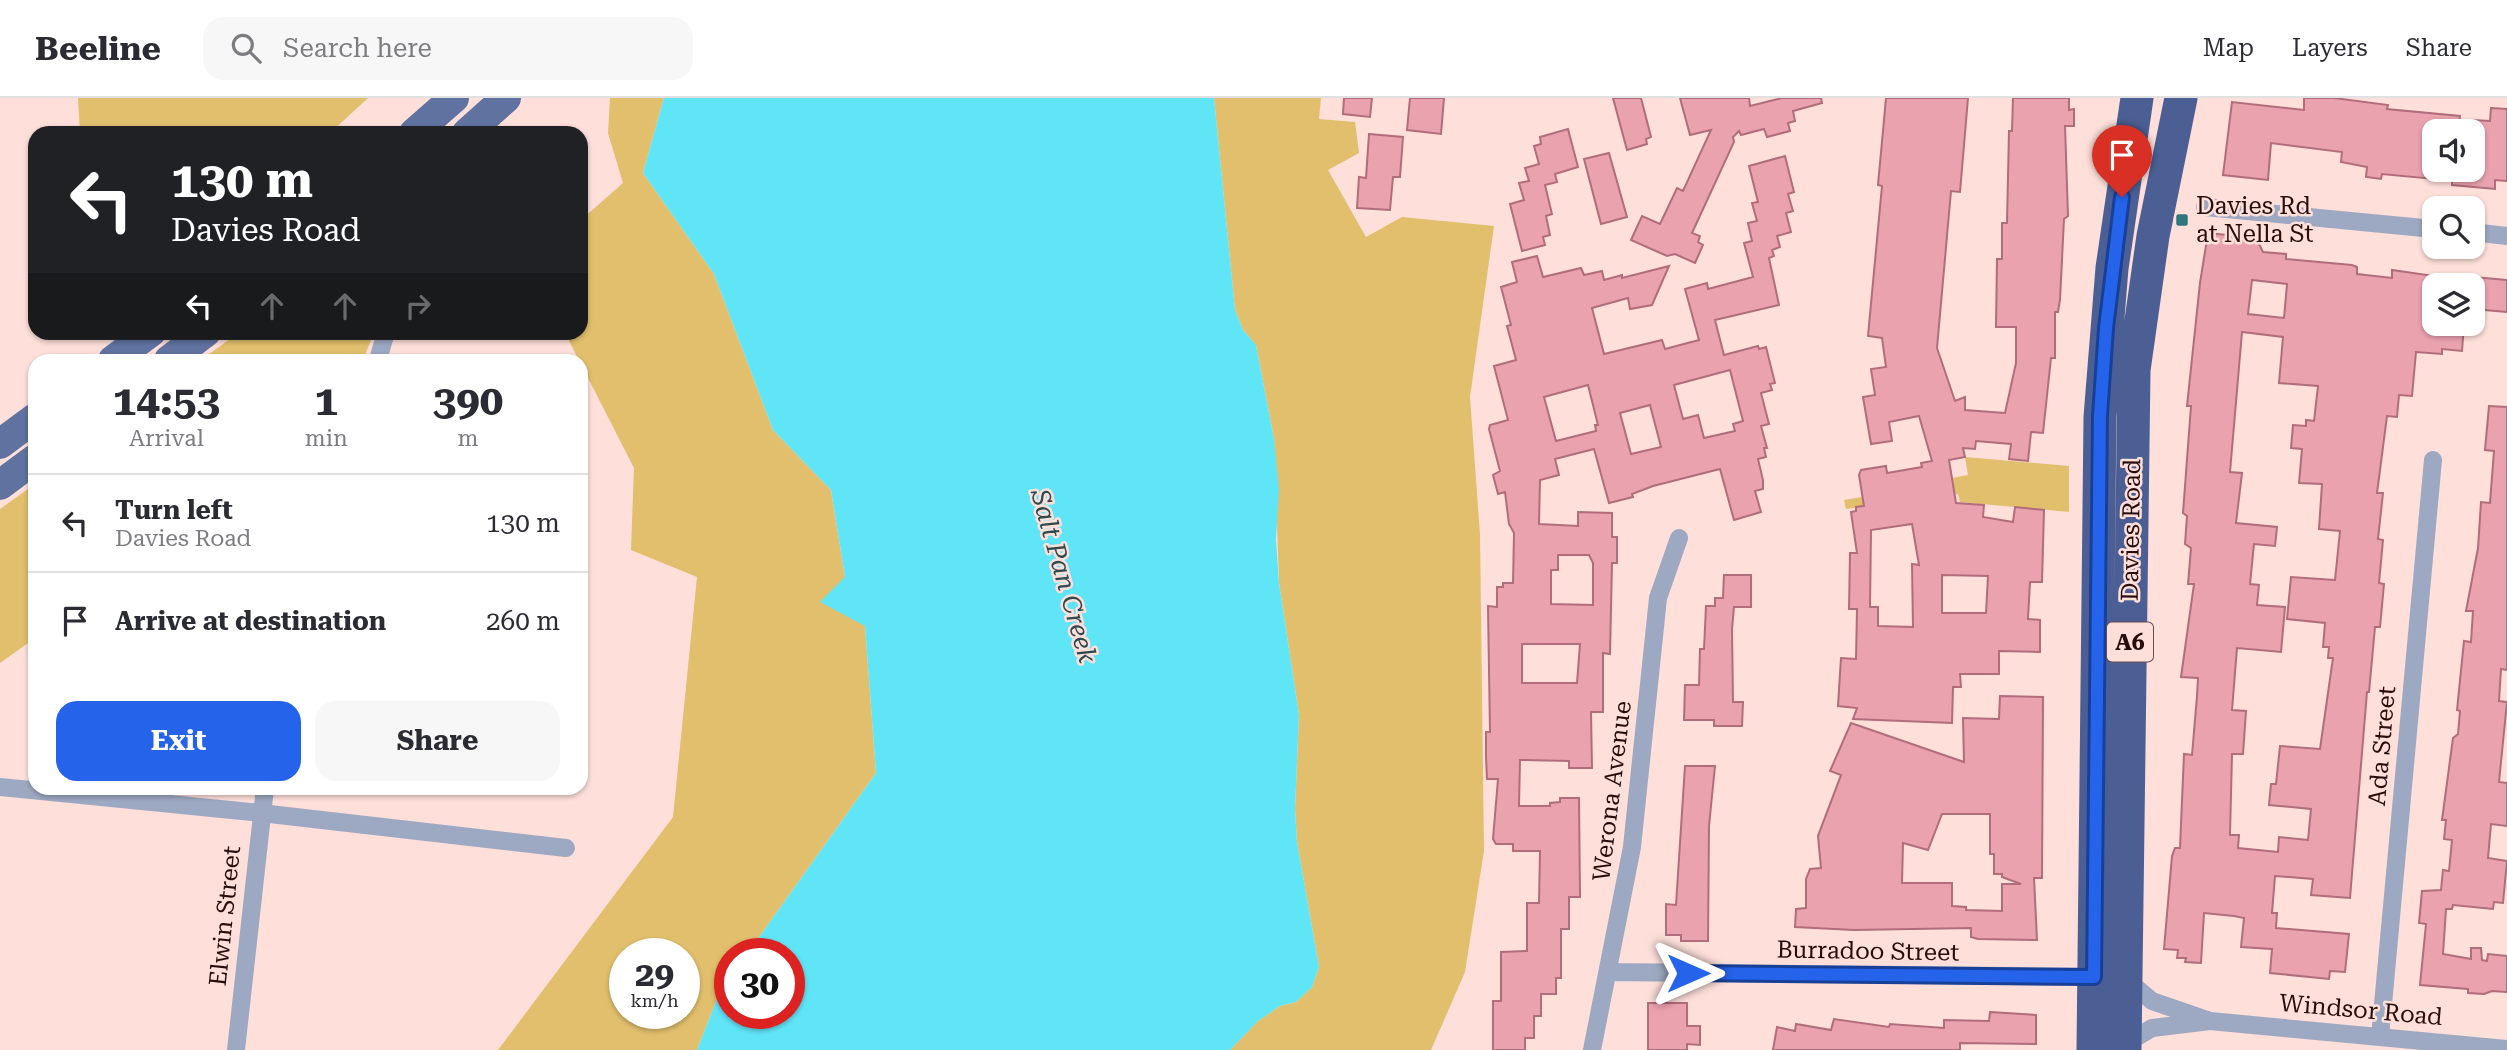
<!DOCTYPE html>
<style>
body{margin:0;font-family:"Roboto Serif",serif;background:#f7f7f7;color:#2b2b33;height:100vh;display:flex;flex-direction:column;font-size:26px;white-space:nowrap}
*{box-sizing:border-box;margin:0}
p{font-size:23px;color:#7c7c81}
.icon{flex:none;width:38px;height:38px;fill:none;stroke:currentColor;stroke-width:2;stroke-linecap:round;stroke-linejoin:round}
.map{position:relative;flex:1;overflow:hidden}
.drawer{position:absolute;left:28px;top:256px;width:560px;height:441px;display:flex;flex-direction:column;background:#fff;border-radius:21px;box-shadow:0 2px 5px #0004}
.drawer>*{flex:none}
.guide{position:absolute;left:28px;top:28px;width:560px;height:214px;border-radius:21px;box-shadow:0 2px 5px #0004;background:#202124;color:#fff;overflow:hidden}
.controls{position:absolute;left:2422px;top:21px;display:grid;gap:14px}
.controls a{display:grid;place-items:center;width:63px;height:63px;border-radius:14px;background:#fff;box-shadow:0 2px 5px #0004;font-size:35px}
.speed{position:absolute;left:609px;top:840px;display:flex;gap:14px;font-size:35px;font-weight:700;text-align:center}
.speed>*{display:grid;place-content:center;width:91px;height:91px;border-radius:50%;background:#fff;box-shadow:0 2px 5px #0004;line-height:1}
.speed small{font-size:18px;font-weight:400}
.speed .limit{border:10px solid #d22;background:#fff;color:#111}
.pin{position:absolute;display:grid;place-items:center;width:60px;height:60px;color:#fff;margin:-72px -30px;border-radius:50% 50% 50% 0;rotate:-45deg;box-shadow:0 0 7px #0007}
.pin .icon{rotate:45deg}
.me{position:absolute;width:77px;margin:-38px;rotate:90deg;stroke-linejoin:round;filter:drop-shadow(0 0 5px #0008)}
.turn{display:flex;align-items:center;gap:24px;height:147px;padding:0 28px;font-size:32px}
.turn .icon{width:91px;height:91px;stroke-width:2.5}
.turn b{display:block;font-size:49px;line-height:60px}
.lanes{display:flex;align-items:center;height:66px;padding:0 28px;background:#0003;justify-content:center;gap:35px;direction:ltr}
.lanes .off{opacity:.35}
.eta{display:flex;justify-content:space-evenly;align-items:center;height:119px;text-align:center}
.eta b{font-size:42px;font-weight:700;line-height:49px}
.action{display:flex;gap:14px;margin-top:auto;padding:14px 28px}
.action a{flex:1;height:80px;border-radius:21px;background:#2563eb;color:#fff;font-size:28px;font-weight:700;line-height:80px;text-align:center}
.action a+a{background:#f7f7f7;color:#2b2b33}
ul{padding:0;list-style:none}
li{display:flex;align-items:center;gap:21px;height:98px;padding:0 28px;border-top:2px solid #e1e1e2}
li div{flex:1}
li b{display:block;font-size:26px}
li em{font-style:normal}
header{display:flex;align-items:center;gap:42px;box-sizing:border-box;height:98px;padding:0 35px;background:#fff;border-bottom:2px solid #e1e1e2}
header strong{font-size:33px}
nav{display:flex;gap:38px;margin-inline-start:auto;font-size:24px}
.search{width:490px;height:63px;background:#f7f7f7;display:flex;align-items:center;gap:18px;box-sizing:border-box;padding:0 24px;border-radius:21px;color:#7c7c81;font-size:26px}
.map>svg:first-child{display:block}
.green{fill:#e1bf6c;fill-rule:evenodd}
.water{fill:#60e5f7}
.building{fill:#eba2af;stroke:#b16d7b;stroke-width:2;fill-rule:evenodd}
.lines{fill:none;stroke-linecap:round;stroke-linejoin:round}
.street{stroke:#9da8c2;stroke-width:18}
.primary{stroke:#6073a0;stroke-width:30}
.highway{stroke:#4b5f94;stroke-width:33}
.route-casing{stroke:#184099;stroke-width:18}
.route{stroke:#2563eb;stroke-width:12}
.poi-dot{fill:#2e7680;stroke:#fedfda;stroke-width:2.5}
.labels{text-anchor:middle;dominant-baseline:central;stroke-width:5;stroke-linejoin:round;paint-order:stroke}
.shield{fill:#fedfda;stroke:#684c49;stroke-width:2}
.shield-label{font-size:23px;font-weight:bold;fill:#270d0b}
.poi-label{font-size:24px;fill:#270d0b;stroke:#fedfda;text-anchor:start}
.street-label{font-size:24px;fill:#270d0b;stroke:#fedfda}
.water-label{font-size:26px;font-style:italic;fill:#2d4a4e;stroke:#fedfda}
</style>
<header>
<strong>Beeline</strong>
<div class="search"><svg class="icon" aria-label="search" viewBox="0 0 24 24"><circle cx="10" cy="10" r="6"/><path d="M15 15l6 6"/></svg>Search here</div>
<nav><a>Map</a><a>Layers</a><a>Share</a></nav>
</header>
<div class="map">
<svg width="2507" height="952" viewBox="0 0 2507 952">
<rect width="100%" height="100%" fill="#fedfda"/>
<path class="green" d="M78 0H368L330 35H80Z
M610 0H664L643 75 714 176 773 332 831 392 845 479 865 528 876 675 747 856H730V881L719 896 697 952H498L673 719 697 479 631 452 634 370 565 235 581 234V122L623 85 608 35ZM625 856H684V915H625Z
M1214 0H1321L1319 21 1355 24 1359 55 1328 72 1366 139 1402 119 1494 128 1470 299 1480 437 1484 753 1465 874 1431 952H1230L1258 923 1280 908 1296 904 1312 889 1319 869 1297 744 1295 711 1299 617 1279 485 1274 341 1256 247 1243 232 1235 212Z
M238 235V234L374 235 365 257H342L333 262H201Z
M1965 359 2069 368V414L1960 404 1958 396 1846 411 1844 402 1952 384V380L1968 377Z
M35 386V540L0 565V411Z"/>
<path class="water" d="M664 0H1214L1235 212 1243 232 1256 247 1274 341 1279 391 1276 441 1279 485 1299 617 1295 711 1297 744 1319 869 1312 889 1296 904 1280 908 1258 923 1230 952H697L719 896 730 881V915H789V856H747L876 675 865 528 820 504 845 479 831 392 773 332 714 176 643 75Z"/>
<path class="building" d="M1344 0H1372L1370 19 1343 16Z
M1410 0H1444L1441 36 1407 32Z
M1613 0H1641L1651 39 1646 41 1647 46 1627 52Z
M1680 0H1749L1750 8 1782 0H1821L1822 5 1793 13 1795 23 1788 25 1790 33 1767 39 1764 31 1741 37 1739 33 1733 39 1734 44 1692 135 1700 138 1698 144 1703 147 1695 165 1675 156 1667 158 1631 142 1642 118 1660 126 1677 90 1683 93 1711 32 1690 37Z
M1886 0H1968L1960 94 1951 93 1937 250 1955 303 1965 299V312L2005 315 2016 265V229H1996L1997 161H2002V125H2007L2009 33H2012L2013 0H2069V12L2074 11V28H2065L2068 118 2064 121 2060 202 2058 214H2055V260H2051L2043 335 2031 334 2028 363 2009 361 2011 346 1976 343 1975 351 1963 350 1965 359 1949 362 1956 405 1984 407 1983 419 2013 424 2015 409 2044 412 2042 484H2030L2028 521 2040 522V554L1999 553V576H1960L1961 589H1953L1952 625 1853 621 1857 610 1838 608 1841 560 1856 561 1857 511H1849L1850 455H1857L1851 414 1856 413V409L1864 408 1859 377 1861 372 1886 368 1887 375 1922 369 1921 365 1932 363 1919 318 1889 324 1892 343 1871 346 1863 299 1875 297 1871 271 1886 269 1882 240 1868 238 1882 88 1878 87ZM1912 426 1919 467 1912 466 1913 529 1878 528V509H1870L1871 432ZM1942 477 1988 478 1986 515H1942Z
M2304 0H2334L2388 7 2387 11 2460 18 2458 33H2434V81L2382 76 2381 81 2366 79 2367 69 2341 64 2342 54 2271 45 2268 82 2223 77 2232 4 2304 12Z
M2491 10 2507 11V83L2495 82V91L2452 87V72H2473V22L2490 23Z
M1568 31 1578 69 1555 76 1557 84 1545 87 1552 116 1546 118 1550 137 1543 139 1545 147 1522 153 1510 106 1524 102 1519 85 1529 83 1525 70 1539 66 1534 48 1541 46 1540 39Z
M1369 36 1403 39 1400 79H1393L1390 112 1357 110 1359 79 1366 80Z
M1609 55 1627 119 1601 126 1584 61Z
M1785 58 1794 94 1788 96 1793 113 1786 115 1791 134 1777 138 1780 149 1772 152 1774 158 1769 160 1779 207 1715 222 1724 257 1758 248 1759 251 1766 249 1775 285 1770 286 1772 292 1761 295 1769 326 1761 328 1767 350H1764L1766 359 1758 361 1763 382V391L1755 393 1761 414 1734 422 1720 371 1653 388 1632 396 1633 399 1609 405 1594 351 1555 361 1559 377 1540 382 1539 426 1578 428V414L1612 415V439H1617V465H1612L1610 556 1603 555V614H1591L1592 670H1569V663L1520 662 1519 708H1550V705L1560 704V700H1579L1580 799H1569V831H1561V880H1556V896H1541V918H1534V940H1525V952H1493V903H1501V854L1527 853V805H1539L1540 753H1513V746H1496L1493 741 1498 681H1487L1486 659V634H1490L1488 508 1497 509V489H1503V485H1513L1514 435 1509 426 1505 394 1498 396 1493 377 1500 373 1489 331 1490 327 1508 322 1494 268 1516 262 1507 228 1511 227 1501 189 1517 184 1512 164 1537 158 1543 179 1581 170 1584 177 1602 173 1604 182 1622 177V180L1669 168 1652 207 1630 211 1628 200 1592 210 1604 256 1662 242 1665 251 1699 242 1685 191 1707 185 1708 191 1753 179 1744 145 1752 143 1748 125 1757 123 1752 105 1758 104 1749 68ZM1730 272 1743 323 1733 326 1735 333 1704 340 1698 317 1683 321 1674 287ZM1588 287 1598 327H1595L1596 333 1556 343 1544 299ZM1650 307 1661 349 1631 356 1620 315ZM1558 457H1589L1593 465V507L1551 506V472H1558ZM1522 546H1580L1577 585H1522Z
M2208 135 2256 140 2263 154 2286 156V161L2352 167 2357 169V176L2392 180V172L2434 178V226H2464L2462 253 2442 251V256L2416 254 2412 298 2399 297 2397 319 2387 318 2377 395H2383L2378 441 2383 442 2379 485 2384 486 2380 529H2375L2369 594H2367L2350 800 2311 797 2313 781 2275 778 2272 815H2277L2276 830 2349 836 2345 874 2330 873 2329 881 2270 875 2272 851 2241 849 2244 820 2234 818 2204 815 2201 865 2185 864 2186 860H2177L2178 852 2164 851 2172 758 2175 750H2180L2184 656 2192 657 2197 598 2198 580 2181 579 2194 486H2188L2191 450 2185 446 2187 418 2183 415 2191 308H2187L2200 185ZM2252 182 2287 186 2284 220 2248 216ZM2242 234 2283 239 2279 285 2318 288 2314 323 2306 322V328L2293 327 2291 350 2302 351 2299 385 2322 386 2319 431 2340 433 2335 482 2291 479 2287 521 2325 525 2323 549H2329L2328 560H2333L2320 651 2280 648 2276 686H2271L2269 707 2311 711 2308 742 2279 739 2278 754 2238 750 2239 737H2230L2232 656H2243L2246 613 2232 612 2237 550 2281 554 2285 509 2257 507 2259 487 2250 486 2254 446 2275 448 2277 429 2236 425 2242 375 2230 374Z
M2473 179 2507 182V214L2473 211Z
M2489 308 2507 309V572L2501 571 2499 603 2507 604 2499 684 2507 685V728L2491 726 2488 760 2507 763 2503 805 2494 804 2493 811 2453 807 2452 811H2446L2443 856 2471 861V850H2481L2482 862 2487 863 2488 856 2507 858V894L2492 893 2484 896 2468 895V891L2420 887 2426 826 2419 825 2422 793 2441 792 2443 772 2449 773 2452 742 2444 741 2446 722H2442L2453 640 2458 636 2460 613 2457 612 2464 543 2471 544 2473 513H2466L2478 450 2481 404 2490 405 2494 353 2485 352Z
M1724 477H1751V509H1734L1732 531 1733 604H1743L1742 628H1714V622H1684L1685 587H1699L1700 551H1704L1706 508H1715V500H1723Z
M2000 598 2043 599 2042 780H2034L2037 842 1978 841 1971 839V830L1854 832 1795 829 1796 811 1806 810V781L1810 771 1821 770 1818 738 1841 677 1830 673 1851 625 1964 664 1963 620 1999 621ZM1942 716H1990V756H1994V776H2002V779L2021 786H2002V813L1966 812V809L1952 808V785H1902L1903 745 1928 752Z
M1685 668H1715L1709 728 1708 843H1681V837H1666V806L1676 807Z
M1648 905H1687V928H1700V947L1687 946V952H1648Z
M1990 914 2036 917V946L1960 945V952H1773L1777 929 1795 933 1796 926 1831 932 1834 921 1889 929 1890 926 1944 930V922L1989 923Z"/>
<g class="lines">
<path class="street" d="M2205 109 2434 131
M2473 134 2507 138
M378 262 386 234
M0 689 261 715 566 750
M1608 874 2098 879
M2126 881 2152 903 2210 923
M2380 939 2433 362
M2125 946 2152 930 2210 923 2507 951
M236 952 265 690
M1592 952 1632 749 1658 500 1679 440"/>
<path class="primary" d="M414 35 454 0
M467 35 506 0
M113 262 151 234
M169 262 206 234
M0 346 35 320
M0 387 35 361"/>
<path class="highway" d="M2093 952 2100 319 2112 170 2137 0
M2125 952 2134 272 2153 138 2181 0"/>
</g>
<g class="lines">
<defs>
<path id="route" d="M1688 875 2094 879 2100 318 2106 230 2122 99"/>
</defs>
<use href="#route" class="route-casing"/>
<use href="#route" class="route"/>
</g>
<rect class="poi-dot" x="2175" y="115" width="14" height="14" rx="3.5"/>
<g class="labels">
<rect class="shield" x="2107" y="524.5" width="46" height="39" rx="5"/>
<g class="shield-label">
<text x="2130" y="544">A6</text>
</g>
<g class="poi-label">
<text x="2196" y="108">Davies Rd<tspan x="2196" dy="28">at Nella St</tspan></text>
</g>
<g class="street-label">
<text transform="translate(2131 432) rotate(-89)">Davies Road</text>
<text transform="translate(2382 648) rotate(-85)">Ada Street</text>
<text transform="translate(1612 693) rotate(-83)">Werona Avenue</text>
<text transform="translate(225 818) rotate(-84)">Elwin Street</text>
<text transform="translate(1868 853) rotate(1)">Burradoo Street</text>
<text transform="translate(2361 912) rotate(5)">Windsor Road</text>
</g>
<g class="water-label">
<text transform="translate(1064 478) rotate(74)">Salt Pan Creek</text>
</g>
</g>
</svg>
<div class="controls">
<a><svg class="icon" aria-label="sound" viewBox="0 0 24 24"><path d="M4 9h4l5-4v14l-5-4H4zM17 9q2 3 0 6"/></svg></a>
<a><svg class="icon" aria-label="search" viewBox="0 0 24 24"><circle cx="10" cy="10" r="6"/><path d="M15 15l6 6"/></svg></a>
<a><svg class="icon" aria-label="layers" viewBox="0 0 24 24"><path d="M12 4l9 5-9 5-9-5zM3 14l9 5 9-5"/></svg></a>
</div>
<div class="speed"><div>29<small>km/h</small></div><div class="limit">30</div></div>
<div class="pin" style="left:2122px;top:99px;background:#d93025"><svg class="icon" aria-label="arrive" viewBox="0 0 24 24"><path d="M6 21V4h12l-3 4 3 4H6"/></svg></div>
<svg class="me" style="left:1688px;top:875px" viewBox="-20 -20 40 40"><path d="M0-17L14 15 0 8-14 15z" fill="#2563eb" stroke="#fff" stroke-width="4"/></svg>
<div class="guide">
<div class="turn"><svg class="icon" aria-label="left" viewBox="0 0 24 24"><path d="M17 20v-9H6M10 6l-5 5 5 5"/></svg><div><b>130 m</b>Davies Road</div></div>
<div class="lanes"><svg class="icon" aria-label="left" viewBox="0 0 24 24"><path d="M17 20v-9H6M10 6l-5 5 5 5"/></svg><svg class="icon off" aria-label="ahead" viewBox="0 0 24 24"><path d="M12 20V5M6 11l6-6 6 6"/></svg><svg class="icon off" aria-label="ahead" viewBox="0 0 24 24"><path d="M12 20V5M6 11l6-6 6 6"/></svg><svg class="icon off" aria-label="right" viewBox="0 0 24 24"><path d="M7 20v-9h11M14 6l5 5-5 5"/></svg></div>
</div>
<section class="drawer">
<div class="eta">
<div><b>14:53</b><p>Arrival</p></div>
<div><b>1</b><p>min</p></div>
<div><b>390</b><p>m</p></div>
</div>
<ul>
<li><svg class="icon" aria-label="left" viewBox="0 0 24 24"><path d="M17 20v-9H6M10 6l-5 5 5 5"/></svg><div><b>Turn left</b><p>Davies Road</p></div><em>130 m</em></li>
<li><svg class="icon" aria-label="arrive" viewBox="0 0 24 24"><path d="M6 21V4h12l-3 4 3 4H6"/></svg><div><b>Arrive at destination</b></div><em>260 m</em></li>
</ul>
<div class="action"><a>Exit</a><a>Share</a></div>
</section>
</div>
